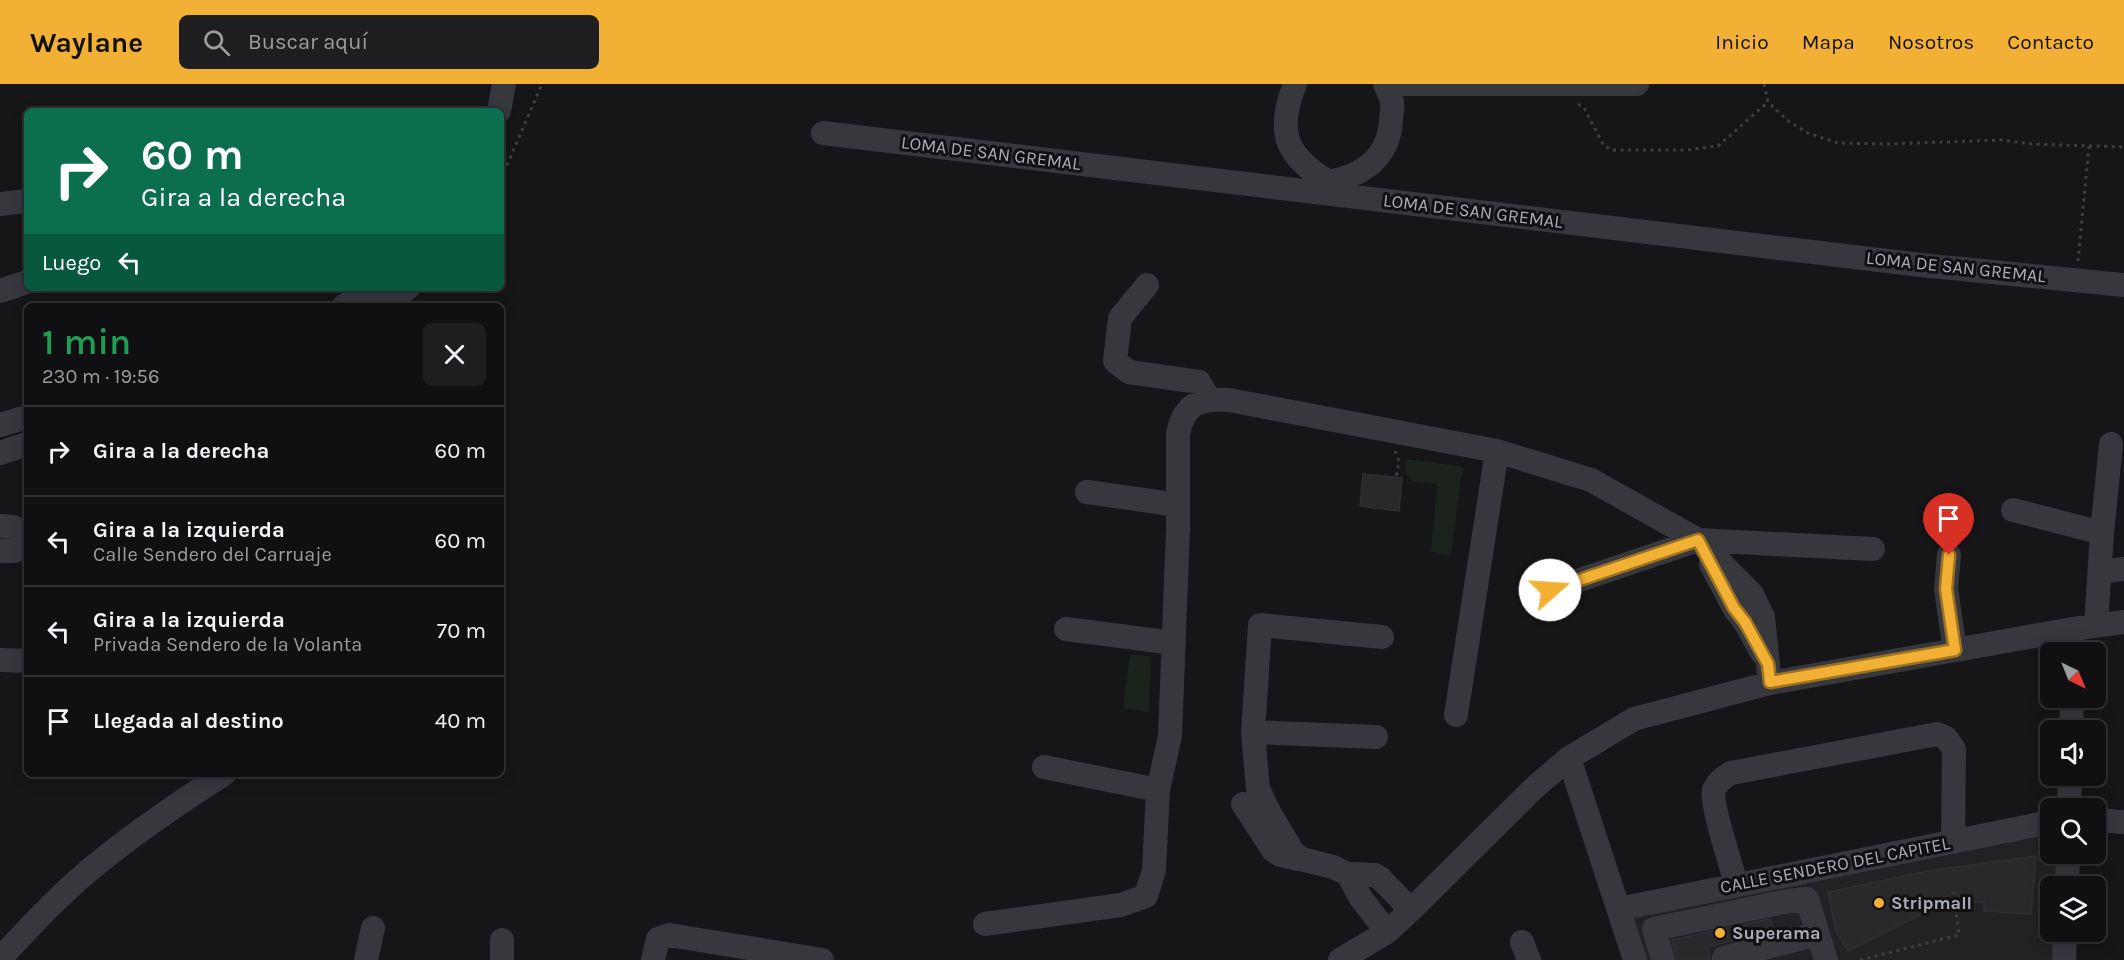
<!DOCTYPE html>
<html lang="es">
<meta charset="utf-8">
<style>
body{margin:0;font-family:Karla,sans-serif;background:#1e1e20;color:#f1f3f6;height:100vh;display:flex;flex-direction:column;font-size:22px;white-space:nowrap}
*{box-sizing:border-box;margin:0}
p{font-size:20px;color:#9c9d9f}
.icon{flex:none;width:33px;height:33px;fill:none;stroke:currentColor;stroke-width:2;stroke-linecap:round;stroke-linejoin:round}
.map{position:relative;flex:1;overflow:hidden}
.panel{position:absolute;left:24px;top:219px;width:480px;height:474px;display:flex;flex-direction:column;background:#101012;border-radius:9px;box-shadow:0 3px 15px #0003,0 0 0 2px #303032}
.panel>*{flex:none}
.hud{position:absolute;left:24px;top:24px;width:480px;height:183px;border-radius:9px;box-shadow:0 3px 15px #0003,0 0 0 2px #303032;background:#0b6e4f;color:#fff;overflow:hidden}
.needle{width:39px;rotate:137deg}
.tools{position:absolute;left:2040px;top:558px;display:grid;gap:12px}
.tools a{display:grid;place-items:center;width:66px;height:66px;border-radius:9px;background:#101012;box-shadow:0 3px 15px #0003,0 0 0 2px #303032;font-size:30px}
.pin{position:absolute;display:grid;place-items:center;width:51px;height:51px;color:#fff;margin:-62px -26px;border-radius:50% 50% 50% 0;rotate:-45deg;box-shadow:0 0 6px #0007}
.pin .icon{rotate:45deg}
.me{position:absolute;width:66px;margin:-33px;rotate:71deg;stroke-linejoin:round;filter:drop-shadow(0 0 4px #0008)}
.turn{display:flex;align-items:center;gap:21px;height:126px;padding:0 18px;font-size:27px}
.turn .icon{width:78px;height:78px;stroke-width:2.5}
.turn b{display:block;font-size:42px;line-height:51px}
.then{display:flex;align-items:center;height:57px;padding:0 18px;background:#0003;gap:12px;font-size:22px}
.round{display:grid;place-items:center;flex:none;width:63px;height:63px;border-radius:9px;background:#1e1e20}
.headline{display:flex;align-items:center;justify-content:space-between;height:102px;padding:0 18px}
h1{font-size:36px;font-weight:600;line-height:45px;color:#1e9e55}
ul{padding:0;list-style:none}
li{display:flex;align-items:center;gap:18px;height:90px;padding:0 18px;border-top:2px solid #303032}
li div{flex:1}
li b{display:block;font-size:22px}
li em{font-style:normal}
header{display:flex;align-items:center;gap:36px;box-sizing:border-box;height:84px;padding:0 30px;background:#f2b134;color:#111}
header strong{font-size:28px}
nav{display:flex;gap:33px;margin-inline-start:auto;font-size:21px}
.search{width:420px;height:54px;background:#1e1e20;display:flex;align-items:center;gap:15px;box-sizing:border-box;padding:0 21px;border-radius:9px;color:#9c9d9f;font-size:22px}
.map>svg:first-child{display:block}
.built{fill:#222225}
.green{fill:#1c231d}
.building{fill:#29292c;stroke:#303034;stroke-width:1.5}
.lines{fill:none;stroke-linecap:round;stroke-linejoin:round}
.path{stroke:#3d3f44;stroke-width:3;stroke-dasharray:3 4.5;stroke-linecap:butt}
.minor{stroke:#37383d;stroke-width:24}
.route-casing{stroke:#9d7322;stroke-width:15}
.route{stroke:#f2b134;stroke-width:10}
.poi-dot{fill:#f2b134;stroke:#111113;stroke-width:2}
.labels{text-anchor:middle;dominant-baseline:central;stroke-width:6;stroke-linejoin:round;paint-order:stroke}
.street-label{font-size:18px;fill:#a8adb8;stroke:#111113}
.poi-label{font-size:18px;font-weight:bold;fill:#a8adb8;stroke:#111113;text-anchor:start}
</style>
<header>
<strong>Waylane</strong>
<div class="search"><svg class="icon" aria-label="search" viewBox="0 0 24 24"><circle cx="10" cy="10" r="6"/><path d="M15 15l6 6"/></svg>Buscar aquí</div>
<nav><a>Inicio</a><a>Mapa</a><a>Nosotros</a><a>Contacto</a></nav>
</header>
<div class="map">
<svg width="2124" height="876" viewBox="0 0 2124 876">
<rect width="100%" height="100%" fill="#161618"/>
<path class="built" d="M2050 738V770H2068L2067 802H2050V848H2065L2064 876H1635L1619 825Z"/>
<path class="green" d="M1406 375 1459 382 1464 385 1461 394 1451 471 1431 468 1437 400 1412 397 1406 390Z
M1130 570 1151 573 1149 628 1123 624Z"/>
<path class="building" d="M1363 390 1402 394 1399 427 1360 422Z
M2036 772 2031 830 1984 827V818H1961L1957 808 1927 820 1930 826 1848 867 1836 848 1828 808 1928 787Z
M1770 835 1773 846 1708 863 1710 876H1677L1672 856Z"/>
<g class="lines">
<path class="path" d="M1764 0 1768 18 1787 36 1808 49 1838 59 1887 60 2002 56 2032 60 2124 63
M1578 20 1584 24 1604 62 1613 66H1686L1718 62 1768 18
M501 95 542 0
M2078 177 2089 62
M1395 367 1399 377 1396 394
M1860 876 1959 851 1954 810"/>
<path class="minor" d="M1295 0C1276 48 1285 72 1329 98 1363 91 1388 75 1391 37 1391 31 1393 24 1392 18 1391 12 1387 6 1385 0
M1385 0H1637
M499 27 504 0
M823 49 1921 181 2124 201
M0 120 27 117
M1147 201 1120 234 1115 277 1129 288 1199 298 1209 315
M0 207 27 198
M344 222 373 204
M380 222 408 204
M0 341 27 333
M0 369 27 360
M1087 408 1178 421
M2013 426 2102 449 2096 541
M0 442 13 443 24 451V459L15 467H0
M2102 449 2111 360
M1949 471 1946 505 1955 566
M1711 480 1734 524 1745 538 1762 569
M2100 488 2124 485
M1550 506 1698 456 1873 465
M1066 545 1174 559
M1382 553 1260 541 1253 648 1258 705 1270 730 1293 768 1301 775 1333 783 1348 790 1375 791 1380 794 1411 826
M2073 568V545
M0 576 27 577
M1456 631 1497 367
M2071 646 2072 614
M1253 648 1376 653
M1569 674 1635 876
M1044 683 1158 706
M1243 720 1273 766 1280 771 1299 775
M2069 724 2070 692
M2096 736 2124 738
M1348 790 1360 813 1387 848
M1736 800C1732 783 1710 719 1714 706 1717 698 1724 693 1731 689L1937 650 1946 654 1954 665 1953 758
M2067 802 2068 770
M1619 825 2050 738
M985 840 1121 821 1146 812 1154 786 1158 706 1170 652 1178 445V350C1184 319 1200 314 1229 316L1497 367 1591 396 1698 456 1752 510 1763 533 1770 599
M1522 858 1529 876
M1724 874 1818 850
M0 875C32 840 66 804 103 775 142 744 183 716 224 690
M366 876 373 844
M502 876V856
M653 876 658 855 669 851 822 876
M1340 876 1387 848 1411 826 1534 704 1569 674 1634 635 1770 599 2073 545 2124 538
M1663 876 1654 845 1783 818 1807 815 1826 876
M2064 876 2065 848"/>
</g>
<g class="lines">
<defs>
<path id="route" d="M1550 506 1698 456 1734 524 1745 538 1768 580 1770 598 1955 566 1946 505 1949 471"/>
</defs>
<use href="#route" class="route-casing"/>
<use href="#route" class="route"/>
</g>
<g class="poi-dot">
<circle cx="1879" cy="819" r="6"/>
<circle cx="1720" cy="849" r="6"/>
</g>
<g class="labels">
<g class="street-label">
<text transform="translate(991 69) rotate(7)">LOMA DE SAN GREMAL</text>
<text transform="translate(1473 127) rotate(7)">LOMA DE SAN GREMAL</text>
<text transform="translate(1956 183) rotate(6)">LOMA DE SAN GREMAL</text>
<text transform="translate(1835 781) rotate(-11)">CALLE SENDERO DEL CAPITEL</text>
</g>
<g class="poi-label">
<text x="1891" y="819">Stripmall</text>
<text x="1732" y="849">Superama</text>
</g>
</g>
</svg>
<div class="tools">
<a><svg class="needle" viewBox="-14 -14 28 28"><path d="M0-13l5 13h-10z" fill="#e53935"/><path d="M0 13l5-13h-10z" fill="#9c9d9f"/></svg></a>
<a><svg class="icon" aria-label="sound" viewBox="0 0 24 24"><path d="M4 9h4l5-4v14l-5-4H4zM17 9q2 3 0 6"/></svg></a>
<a><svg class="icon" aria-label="search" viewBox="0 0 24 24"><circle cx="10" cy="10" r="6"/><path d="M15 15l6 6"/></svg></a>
<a><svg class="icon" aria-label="layers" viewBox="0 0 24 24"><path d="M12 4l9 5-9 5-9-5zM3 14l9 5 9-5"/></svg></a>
</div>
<div class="pin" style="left:1949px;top:471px;background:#d93025"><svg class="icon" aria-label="arrive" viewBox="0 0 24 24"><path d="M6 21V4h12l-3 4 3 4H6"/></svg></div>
<svg class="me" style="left:1550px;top:506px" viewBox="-20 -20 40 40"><circle r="19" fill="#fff"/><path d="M0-13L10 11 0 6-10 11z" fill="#f2b134"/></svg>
<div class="hud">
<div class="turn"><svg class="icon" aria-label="right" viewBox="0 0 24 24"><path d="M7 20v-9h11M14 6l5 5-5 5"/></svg><div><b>60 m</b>Gira a la derecha</div></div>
<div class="then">Luego<svg class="icon" aria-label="left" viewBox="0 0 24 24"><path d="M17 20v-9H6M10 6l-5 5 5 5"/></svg></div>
</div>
<section class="panel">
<div class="headline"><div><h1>1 min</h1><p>230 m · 19:56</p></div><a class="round"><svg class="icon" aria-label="close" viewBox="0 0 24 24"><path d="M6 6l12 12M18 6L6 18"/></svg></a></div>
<ul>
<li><svg class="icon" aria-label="right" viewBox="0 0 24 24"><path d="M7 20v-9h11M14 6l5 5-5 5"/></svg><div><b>Gira a la derecha</b></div><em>60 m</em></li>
<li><svg class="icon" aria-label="left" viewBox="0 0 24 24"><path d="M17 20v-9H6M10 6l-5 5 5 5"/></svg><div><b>Gira a la izquierda</b><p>Calle Sendero del Carruaje</p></div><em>60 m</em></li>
<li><svg class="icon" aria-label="left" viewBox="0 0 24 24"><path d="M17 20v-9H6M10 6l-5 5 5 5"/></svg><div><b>Gira a la izquierda</b><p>Privada Sendero de la Volanta</p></div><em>70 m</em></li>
<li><svg class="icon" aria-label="arrive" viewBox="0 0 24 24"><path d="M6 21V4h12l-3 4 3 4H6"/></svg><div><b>Llegada al destino</b></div><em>40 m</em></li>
</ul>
</section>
</div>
